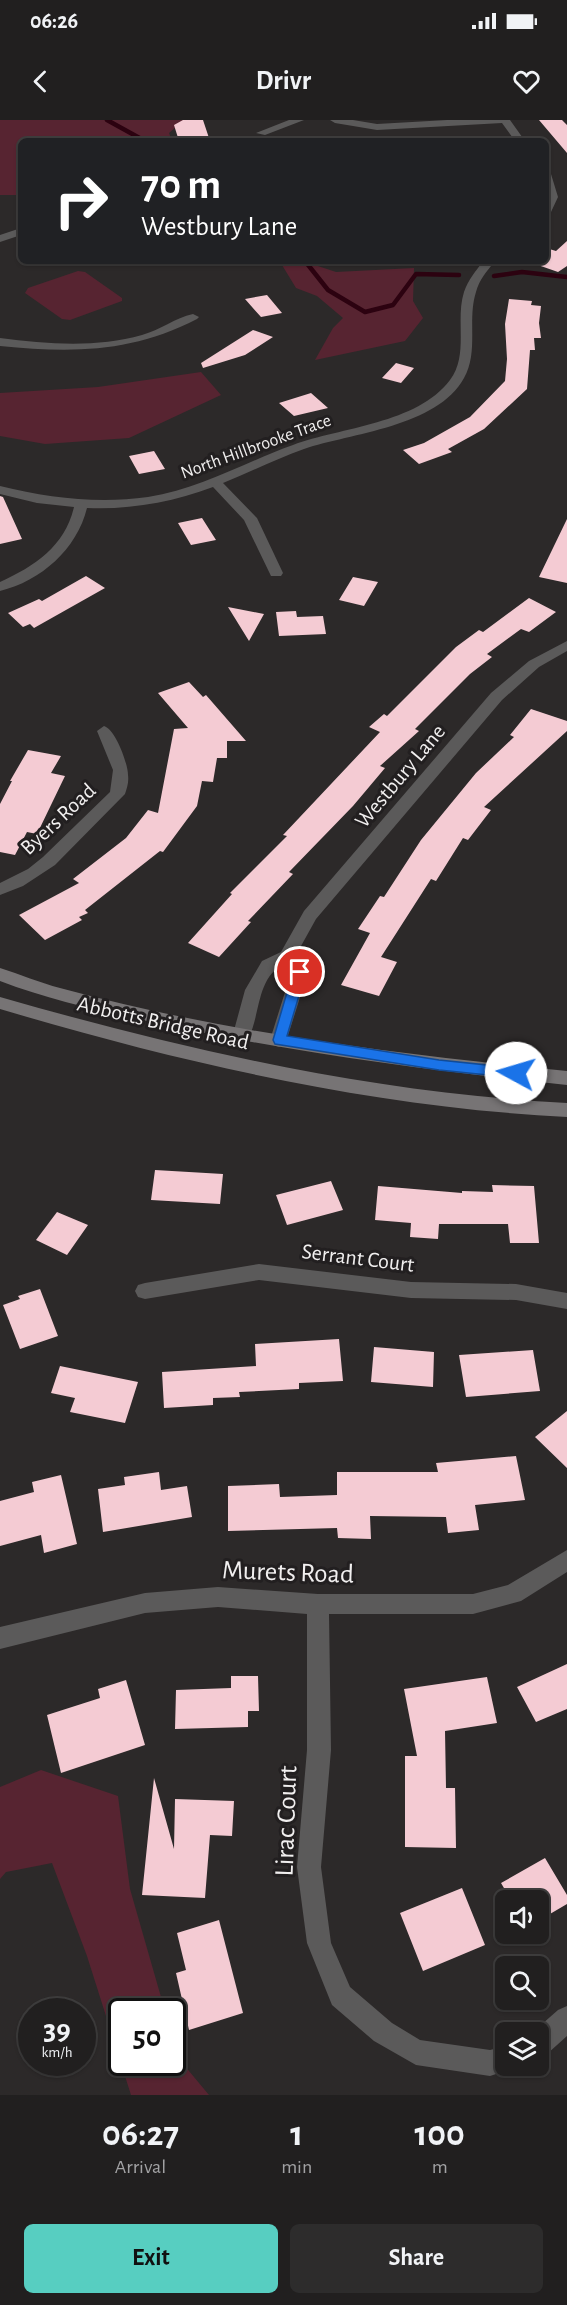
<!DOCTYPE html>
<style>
body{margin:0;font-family:"Alegreya Sans",sans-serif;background:#2d2c2c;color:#f1f3f6;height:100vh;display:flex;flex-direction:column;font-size:22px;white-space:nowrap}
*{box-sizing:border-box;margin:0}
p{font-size:20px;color:#a2a2a4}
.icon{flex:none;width:33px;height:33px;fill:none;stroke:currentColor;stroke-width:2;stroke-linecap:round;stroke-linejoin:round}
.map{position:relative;height:1975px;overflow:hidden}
.panel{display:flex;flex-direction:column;background:#211f1f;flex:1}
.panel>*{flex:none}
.guide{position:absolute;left:18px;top:18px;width:531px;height:126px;border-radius:9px;box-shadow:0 2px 4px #0004,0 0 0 2px #3e3d3d;background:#202124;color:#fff;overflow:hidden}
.tools{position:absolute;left:495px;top:1770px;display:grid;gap:12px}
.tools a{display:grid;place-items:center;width:54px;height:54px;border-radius:9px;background:#211f1f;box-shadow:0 2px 4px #0004,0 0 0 2px #3e3d3d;font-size:30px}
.speed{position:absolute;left:18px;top:1878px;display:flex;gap:12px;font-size:30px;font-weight:700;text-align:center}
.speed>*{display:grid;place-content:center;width:78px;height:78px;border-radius:50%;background:#211f1f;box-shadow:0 2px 4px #0004,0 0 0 2px #3e3d3d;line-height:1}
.speed small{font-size:15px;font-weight:400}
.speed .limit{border:3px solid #111;border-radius:9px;background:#fff;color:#111}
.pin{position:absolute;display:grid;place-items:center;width:51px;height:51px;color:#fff;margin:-26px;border:3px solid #fff;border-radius:50%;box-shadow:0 2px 6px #0007}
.me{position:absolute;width:66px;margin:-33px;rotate:276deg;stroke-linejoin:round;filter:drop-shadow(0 0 4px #0008)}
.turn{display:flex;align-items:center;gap:21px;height:126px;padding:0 24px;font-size:27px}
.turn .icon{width:78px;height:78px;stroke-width:2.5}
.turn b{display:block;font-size:42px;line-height:51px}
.eta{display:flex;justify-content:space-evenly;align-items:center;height:102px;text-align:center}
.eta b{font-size:36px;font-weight:700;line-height:42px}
.cta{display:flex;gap:12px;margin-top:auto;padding:12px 24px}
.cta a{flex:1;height:69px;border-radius:9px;background:#57cec1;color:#111;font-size:24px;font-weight:700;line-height:69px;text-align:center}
.cta a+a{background:#2d2c2c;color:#f1f3f6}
.status{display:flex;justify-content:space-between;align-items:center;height:42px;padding:0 30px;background:#211f1f;direction:ltr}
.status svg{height:16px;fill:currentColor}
header{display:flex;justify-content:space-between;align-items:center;height:78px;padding:0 24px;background:#211f1f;font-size:27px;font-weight:700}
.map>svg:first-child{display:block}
.green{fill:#572431}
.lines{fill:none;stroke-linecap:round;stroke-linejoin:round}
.stream{stroke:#2c0210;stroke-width:4.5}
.building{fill:#f4cbd3}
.street{fill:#5b5a5a;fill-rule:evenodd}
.secondary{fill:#777475;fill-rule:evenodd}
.route{fill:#1a73e8;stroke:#114b97;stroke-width:1.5}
.labels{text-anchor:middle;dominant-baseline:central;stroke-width:6;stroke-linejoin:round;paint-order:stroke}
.far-street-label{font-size:18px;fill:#f1efef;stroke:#221f20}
.street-label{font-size:22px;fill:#f1efef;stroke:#221f20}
.near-street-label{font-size:27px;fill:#f1efef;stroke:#221f20}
</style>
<div class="status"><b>06:26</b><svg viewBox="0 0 49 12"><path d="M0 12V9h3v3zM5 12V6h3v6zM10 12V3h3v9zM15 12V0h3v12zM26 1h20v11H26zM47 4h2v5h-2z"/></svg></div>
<header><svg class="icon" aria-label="back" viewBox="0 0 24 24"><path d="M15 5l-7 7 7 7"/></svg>Drivr<svg class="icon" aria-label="heart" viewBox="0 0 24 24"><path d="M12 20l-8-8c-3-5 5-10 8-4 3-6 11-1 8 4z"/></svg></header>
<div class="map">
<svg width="567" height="1975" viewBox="0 0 567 1975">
<rect width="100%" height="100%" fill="#2c2929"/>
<path class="green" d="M0 0H184L169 13 172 21H21V75H0Z
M282 145H315L336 152 414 148 413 181 423 198 405 221 315 240 333 208 343 198 317 176 296 168Z
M78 151 85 152 122 178V181L70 200 62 199 25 173 28 168Z
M201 252 221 275 129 318 45 324 0 316V273L98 267Z
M41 1650 118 1676 130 1769 165 1891 122 1892V1942H172L173 1917 179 1939 209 1975H131L87 1836 52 1743 6 1752 0 1759V1667Z"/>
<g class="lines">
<path class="stream" d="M107 0 145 21
M305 141 328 170 365 192 393 185 416 154 459 155
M494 156 522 152 567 157"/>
</g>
<path class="building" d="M183 0H203L209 18H204L205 21H179L174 5Z
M539 0H562L567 5V33Z
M567 121V146L558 152 535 144 546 141V128L556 131Z
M267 175 282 193 261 197 245 179Z
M509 179 532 181 531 185 541 186 539 203 541 218H534L535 230H530L527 269 484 309 448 329 452 332 419 344 403 330 424 323 470 297 505 261 507 239 505 204Z
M253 210 273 217 245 235 203 248 201 243Z
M396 243 414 248 401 263 382 258Z
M311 273 328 288 294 296 279 283Z
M154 331 165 349 139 354 129 336Z
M0 376 3 377 22 419 0 424Z
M202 398 216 420 191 425 178 403Z
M567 399V463L539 457Z
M86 456 105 468 34 508 30 504 23 507 8 493 39 479 42 481Z
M353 457 378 462 364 486 339 480Z
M529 478 556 492 529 512 521 509 487 534 492 537 470 554 415 609 419 611 380 646 385 648 353 686 289 752 293 754 248 801 251 802 219 837 188 823 232 774 230 773 287 716 283 715 380 612 369 607 384 594 387 596 456 527 479 510 483 512Z
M228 487 264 494 249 521Z
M296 491 297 497 323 496 326 514 279 516 276 492Z
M189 562 203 577 206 575 246 621H227V638H217L213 662 202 661 197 686 163 732 160 731 85 790 88 793 79 797 82 800 45 820 19 795 79 763 73 759 126 718 148 690 158 693 174 609 188 608 158 573Z
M531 589 567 601V611L484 687 491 690 468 720 463 718 436 761 431 759 381 837 397 842 379 876 341 865 370 813 358 809 380 776 384 777 421 720 476 653 514 617 510 615Z
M28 630 61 636 51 653 65 656 37 714 27 712 15 735 0 732V684L12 661H10Z
M155 1050 223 1054 220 1084 151 1080Z
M331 1061 343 1090 287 1105 276 1075Z
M492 1065 534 1066 539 1123H510L508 1104H439L438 1119 410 1117 411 1103 375 1100 378 1066 462 1073V1071L493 1072Z
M57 1092 88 1105 67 1135 36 1120Z
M40 1169 58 1216 20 1229 3 1185 20 1179 18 1176Z
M339 1219 343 1261 299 1263V1269L239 1272 240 1277 213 1278V1285L164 1288 162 1252 256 1246 255 1224Z
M374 1227 434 1232 433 1267 371 1262Z
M533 1230 540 1271 466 1277 459 1235Z
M60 1246 138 1262 125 1303 70 1292 75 1278 51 1273Z
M567 1291V1348L535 1317Z
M516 1336 525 1380 475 1385 479 1410 448 1413 446 1397 370 1396 371 1419 338 1418 337 1408 228 1411V1366L279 1364 280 1377 337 1375V1352H438L436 1343Z
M159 1352 161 1370 187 1366 192 1397 103 1412 98 1369 125 1365 124 1357Z
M61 1355 77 1424 44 1433 41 1415 0 1426V1381L34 1372 32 1362Z
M567 1544V1589L536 1602 517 1567Z
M231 1556H258L259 1591H248V1607L175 1609 176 1570 231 1568Z
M487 1557 497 1603 445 1611 446 1668H455L456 1728 405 1727V1636H417L404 1569Z
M126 1560 145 1625 61 1653 47 1595 100 1578 98 1569Z
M154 1658 174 1729 175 1679 234 1681 232 1716 210 1715 205 1778 142 1775Z
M545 1738 567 1775V1784L538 1801V1780H511L501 1763Z
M462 1768 485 1825 423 1851 400 1793Z
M219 1800 243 1893 189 1910 176 1853 186 1850 177 1813Z"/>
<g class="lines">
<path class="street" d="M289 0H304L265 15 256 13Z
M330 0H353L377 4 447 0H510L525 21H515L502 3 377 10 335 3Z
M546 51 551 54 558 77 551 92 546 95Z
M21 108V115L0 122V115Z
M483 141H495C487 151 479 160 476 172 467 200 479 231 464 258 437 307 351 313 304 329 276 339 250 352 223 363L257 398 283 453 281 456H271L244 400 213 367C173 382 130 390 87 388 77 429 41 461 0 471V462C35 446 65 426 74 387L37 383 0 374V366C49 378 98 384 148 377 200 369 245 342 293 325 341 307 417 304 450 260 469 235 455 200 464 172 468 160 476 151 483 141Z
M193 194 199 197 197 199C131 233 72 233 0 226V218C47 224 96 228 142 215 160 210 175 198 193 194Z
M567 521V531L539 547 502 580 316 799 296 835 308 852 285 925 279 927 273 925 270 920 291 853 284 844C256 858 261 894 248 919L242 921 236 919 233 914 245 870 262 841 281 832 304 791 491 573 529 541Z
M104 606C115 609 128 643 128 655 129 662 127 668 125 674L55 745 23 766 0 775V763L28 749 43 737 110 672 113 650 97 611Z
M259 1144 411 1162 516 1164 567 1173V1189L516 1180 411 1178 259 1160 145 1179 138 1177 135 1171 138 1165 145 1163Z
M567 1430V1452L521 1481 473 1494H329L331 1630 321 1747 331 1823 350 1867 392 1903 420 1920 490 1930 506 1926V1946H516L515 1948 490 1956 416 1945 374 1921 332 1885 307 1823 297 1747 307 1630V1494L218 1487 145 1493 0 1529V1507L145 1473 218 1467 318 1474H473L508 1465Z
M567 1886V1916L547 1934 538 1938V1912H533L558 1890Z"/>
<path class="secondary" d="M0 848C20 854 40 863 60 868 225 913 397 934 567 951V965C434 951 302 934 171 906 113 894 55 882 0 861Z
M0 877C185 930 374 973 567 983V997C374 987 185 944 0 889Z"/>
</g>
<path class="route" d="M300 847 306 852 287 916 439 940 516 948 523 953 516 958 439 950 275 924 273 920 293 852Z"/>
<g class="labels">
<g class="far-street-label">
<text transform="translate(256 327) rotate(-20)">North Hillbrooke Trace</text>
</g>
<g class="street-label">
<text transform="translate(400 656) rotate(-50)">Westbury Lane</text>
<text transform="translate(58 699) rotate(-43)">Byers Road</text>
<text transform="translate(163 903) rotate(13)">Abbotts Bridge Road</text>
<text transform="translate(358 1138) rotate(7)">Serrant Court</text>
</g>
<g class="near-street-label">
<text transform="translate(288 1452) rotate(2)">Murets Road</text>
<text transform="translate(286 1701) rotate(-88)">Lirac Court</text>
</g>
</g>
</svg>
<div class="tools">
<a><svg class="icon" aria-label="sound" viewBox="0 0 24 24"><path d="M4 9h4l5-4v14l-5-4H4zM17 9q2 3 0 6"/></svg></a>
<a><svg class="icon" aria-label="search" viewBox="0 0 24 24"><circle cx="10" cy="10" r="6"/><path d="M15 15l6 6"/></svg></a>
<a><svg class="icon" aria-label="layers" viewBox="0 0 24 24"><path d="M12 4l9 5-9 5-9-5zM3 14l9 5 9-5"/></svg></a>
</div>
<div class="speed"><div>39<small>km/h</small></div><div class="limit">50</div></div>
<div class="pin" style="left:300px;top:852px;background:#d93025"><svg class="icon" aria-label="arrive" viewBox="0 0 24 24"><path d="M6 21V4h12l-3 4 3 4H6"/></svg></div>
<svg class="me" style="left:516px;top:953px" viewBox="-20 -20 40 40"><circle r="19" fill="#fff"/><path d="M0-13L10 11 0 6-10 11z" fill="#1a73e8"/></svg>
<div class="guide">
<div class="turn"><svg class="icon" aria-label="right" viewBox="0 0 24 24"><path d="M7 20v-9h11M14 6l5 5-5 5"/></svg><div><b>70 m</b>Westbury Lane</div></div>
</div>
</div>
<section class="panel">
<div class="eta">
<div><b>06:27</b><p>Arrival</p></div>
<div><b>1</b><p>min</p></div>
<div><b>100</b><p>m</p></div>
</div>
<div class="cta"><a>Exit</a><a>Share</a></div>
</section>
